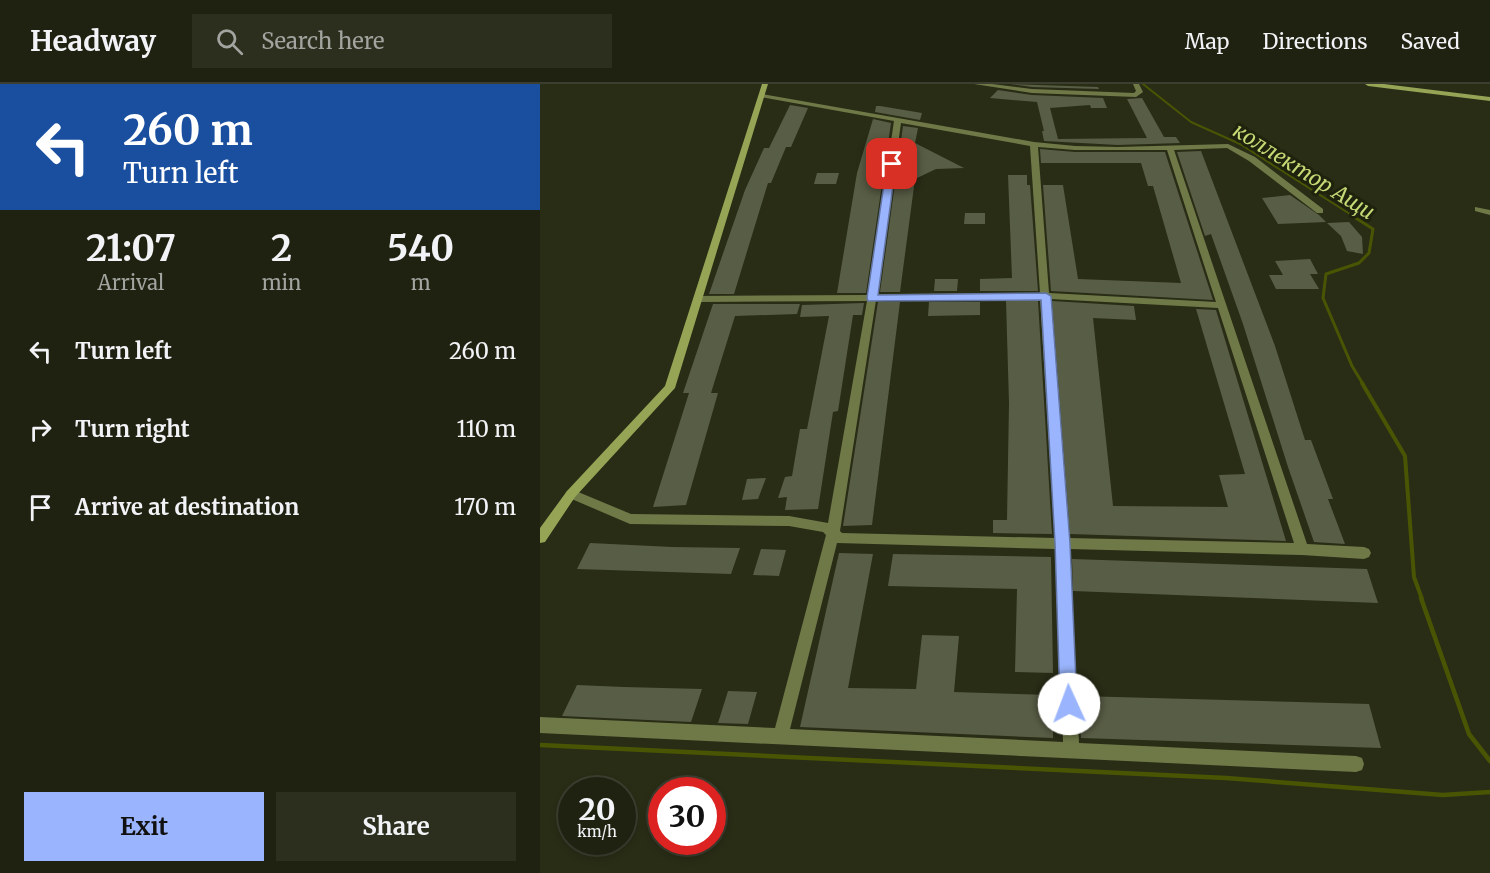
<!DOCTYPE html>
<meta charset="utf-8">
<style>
body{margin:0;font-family:Merriweather,serif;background:#2c2f1e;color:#f1f3f6;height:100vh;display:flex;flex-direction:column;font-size:22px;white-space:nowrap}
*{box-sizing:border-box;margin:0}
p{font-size:20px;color:#a1a49f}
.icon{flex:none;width:33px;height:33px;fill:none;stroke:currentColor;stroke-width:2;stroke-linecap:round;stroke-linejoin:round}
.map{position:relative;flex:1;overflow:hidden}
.panel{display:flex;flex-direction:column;background:#1f2210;width:540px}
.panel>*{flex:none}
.banner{background:#1a4fa0;color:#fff;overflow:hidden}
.speed{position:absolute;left:18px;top:693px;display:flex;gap:12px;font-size:30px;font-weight:700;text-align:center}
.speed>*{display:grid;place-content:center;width:78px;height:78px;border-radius:50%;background:#1f2210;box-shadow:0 3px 9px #0003,0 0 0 2px #3c3f30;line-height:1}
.speed small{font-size:15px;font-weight:400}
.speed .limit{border:9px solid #d22;background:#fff;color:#111}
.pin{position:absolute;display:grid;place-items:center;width:51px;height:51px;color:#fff;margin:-26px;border-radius:12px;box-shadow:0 3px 9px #0006}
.me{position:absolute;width:66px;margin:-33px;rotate:358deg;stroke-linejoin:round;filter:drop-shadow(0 0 4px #0008)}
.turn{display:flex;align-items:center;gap:21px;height:126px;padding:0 24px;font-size:27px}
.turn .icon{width:78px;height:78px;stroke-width:2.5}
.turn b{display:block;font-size:42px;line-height:51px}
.eta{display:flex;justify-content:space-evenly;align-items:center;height:102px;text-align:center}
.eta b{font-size:36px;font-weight:700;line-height:42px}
.primary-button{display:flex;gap:12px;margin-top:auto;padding:12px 24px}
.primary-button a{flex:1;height:69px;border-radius:0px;background:#9ab5fd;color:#111;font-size:24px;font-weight:700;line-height:69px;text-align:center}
.primary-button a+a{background:#2c2f1e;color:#f1f3f6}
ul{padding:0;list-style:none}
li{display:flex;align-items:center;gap:18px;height:78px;padding:0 24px}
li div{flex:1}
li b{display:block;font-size:22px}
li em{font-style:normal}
header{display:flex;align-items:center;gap:36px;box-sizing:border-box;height:84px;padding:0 30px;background:#1f2210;border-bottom:2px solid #3c3f30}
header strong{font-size:28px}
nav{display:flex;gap:33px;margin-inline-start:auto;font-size:21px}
.search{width:420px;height:54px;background:#2c2f1e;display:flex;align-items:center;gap:15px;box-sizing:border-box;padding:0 21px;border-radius:0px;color:#a1a49f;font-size:22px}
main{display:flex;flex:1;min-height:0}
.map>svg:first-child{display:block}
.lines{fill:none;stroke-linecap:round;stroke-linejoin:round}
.stream-far3{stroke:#4a5504;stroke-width:2}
.stream-far2{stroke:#4a5504;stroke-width:3}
.stream-far1{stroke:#4a5504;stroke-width:4}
.stream{stroke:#4a5504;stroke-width:4.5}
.building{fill:#585d45}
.street{fill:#6f7948;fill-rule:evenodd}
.secondary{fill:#95a555;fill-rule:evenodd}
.route{fill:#9ab5fd;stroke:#6476a4;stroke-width:1.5}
.labels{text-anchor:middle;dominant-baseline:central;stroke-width:6;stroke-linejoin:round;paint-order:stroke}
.water-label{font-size:21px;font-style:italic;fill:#c5d975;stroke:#1f230d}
</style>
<header>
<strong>Headway</strong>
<div class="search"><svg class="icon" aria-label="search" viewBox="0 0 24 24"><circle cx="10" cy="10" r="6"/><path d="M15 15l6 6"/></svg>Search here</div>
<nav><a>Map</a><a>Directions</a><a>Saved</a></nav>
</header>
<main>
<section class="panel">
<div class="banner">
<div class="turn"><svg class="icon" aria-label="left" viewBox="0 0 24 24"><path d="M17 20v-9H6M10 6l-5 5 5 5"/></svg><div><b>260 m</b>Turn left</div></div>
</div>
<div class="eta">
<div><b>21:07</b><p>Arrival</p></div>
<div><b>2</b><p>min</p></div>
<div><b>540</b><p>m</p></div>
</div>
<ul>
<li><svg class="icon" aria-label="left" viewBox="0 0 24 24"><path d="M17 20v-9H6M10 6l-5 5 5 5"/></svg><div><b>Turn left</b></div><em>260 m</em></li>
<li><svg class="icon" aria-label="right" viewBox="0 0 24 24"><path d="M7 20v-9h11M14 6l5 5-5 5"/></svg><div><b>Turn right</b></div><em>110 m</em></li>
<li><svg class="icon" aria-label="arrive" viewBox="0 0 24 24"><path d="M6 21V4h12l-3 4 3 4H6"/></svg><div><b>Arrive at destination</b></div><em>170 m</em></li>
</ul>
<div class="primary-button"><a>Exit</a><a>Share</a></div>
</section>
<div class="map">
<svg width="950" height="789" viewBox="0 0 950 789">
<rect width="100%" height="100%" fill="#292d16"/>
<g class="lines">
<path class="stream-far3" d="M603 0 651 38 700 60 813 132"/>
<path class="stream-far2" d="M811 131 833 145 829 169 819 179 786 190 783 214 812 282 823 300"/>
<path class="stream-far1" d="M822 299 865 372 874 493 882 515"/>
<path class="stream" d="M881 514 929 650 950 677
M0 661 686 694 903 711 950 708"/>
</g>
<path class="building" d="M470 0 558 3 559 5 492 3Z
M458 6 492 11 563 14 567 24H551L550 21 510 24 518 55 607 54 587 15 602 14 624 53H636L640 59 578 61 504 57 502 47H504L497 18 450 14Z
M250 21 268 24 251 63H246L231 99H228L194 210H169L205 106 224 64H229Z
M336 22H340L382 29 380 36 335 28Z
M333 35 351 39 326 209H297L317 89Z
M363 42 378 44 375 59 424 84 396 85 375 95 360 208H340Z
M500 65 535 68H625L673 216 511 207 503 101H523L538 195 641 199 613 102H608L601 79H501Z
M661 67 735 262 765 356H771L793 415H788L805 460 774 458 748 383 703 240 671 150 665 152 637 68Z
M277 89H299L296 100H274Z
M468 91H487V101H490L498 207H440V195L472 194Z
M750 111 779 131 786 138 738 140 722 114Z
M425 129H445V140H424Z
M809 138 822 153 823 170 807 167 801 152 787 139Z
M770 175 778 190H770L779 205H736L729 191H743L735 177Z
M395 195H418L417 207H394Z
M466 217H498L512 450 453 449V436H467L469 319Z
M512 217 594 222 596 236 553 234 573 422 688 423 679 391 705 390 656 225 676 226 746 457 530 450Z
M338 218H360L332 441 303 442Z
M389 218H440V231L388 232Z
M324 219 322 231H313L298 327 293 328 278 425 245 426 247 413 238 414 245 393 252 392 260 345H267L289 232 260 233 262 221Z
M173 220H260L257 230 195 232 171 309H178L146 421 113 423 149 309H143Z
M226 394 218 415 202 416 207 395Z
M50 459 132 463 200 464 191 490 37 485Z
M221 465 246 466 239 492 213 491Z
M299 469 333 470 308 604 376 605 382 551 419 552 414 608 513 611V654L260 643Z
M353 470 511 473 513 589 475 588 477 505 348 502Z
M532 475 827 485 838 519 533 507Z
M37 601 84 603 162 605 151 638 22 632Z
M188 607 217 608 208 640 178 639Z
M539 612 829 620 841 664 541 654Z"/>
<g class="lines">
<path class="street" d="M434 0H452L492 5 594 9 596 7 593 0H599L603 8 596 13 492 9Z
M222 10 494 58 535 62 578 63 688 60 715 73 783 125V129H777L709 77 687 64 634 66 767 460 824 463 829 465 831 469 829 473 824 475 762 471 529 465 539 659 816 672 822 674 824 680 822 686 816 688 0 649V633L235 644 286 451 283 448 249 442 90 440 27 413 25 410 27 407 31 405 91 430 249 432 288 439 327 217 158 218 153 215 158 212 328 211 354 37 220 13V11ZM361 39 490 62 500 209 337 210ZM498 63 535 66H627L676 218 509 209ZM500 215 515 454 302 449 300 447 336 216ZM510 215 678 224 754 459 528 454ZM297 459 516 465 523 658 250 645Z
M935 123 950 126V131L935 127Z"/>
<path class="secondary" d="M222 0H228L135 304 35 413 5 458 0 459V444L27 407 125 302Z
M825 0H844L950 13V17L828 2Z"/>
</g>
<path class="route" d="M352 77 356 80 338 211 506 209 511 212 530 459 537 620 535 626 529 628 523 626 520 620 515 459 501 216 328 217 327 214 347 80Z"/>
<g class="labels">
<g class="water-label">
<text transform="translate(764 87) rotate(32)">коллектор Ащи</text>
</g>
</g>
</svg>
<div class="speed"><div>20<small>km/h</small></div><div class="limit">30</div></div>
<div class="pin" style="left:352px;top:80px;background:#d93025"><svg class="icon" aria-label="arrive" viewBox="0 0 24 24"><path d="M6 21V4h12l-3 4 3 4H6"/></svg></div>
<svg class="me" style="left:529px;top:620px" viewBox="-20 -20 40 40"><circle r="19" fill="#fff"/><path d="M0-13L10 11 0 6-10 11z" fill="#9ab5fd"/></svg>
</div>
</main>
